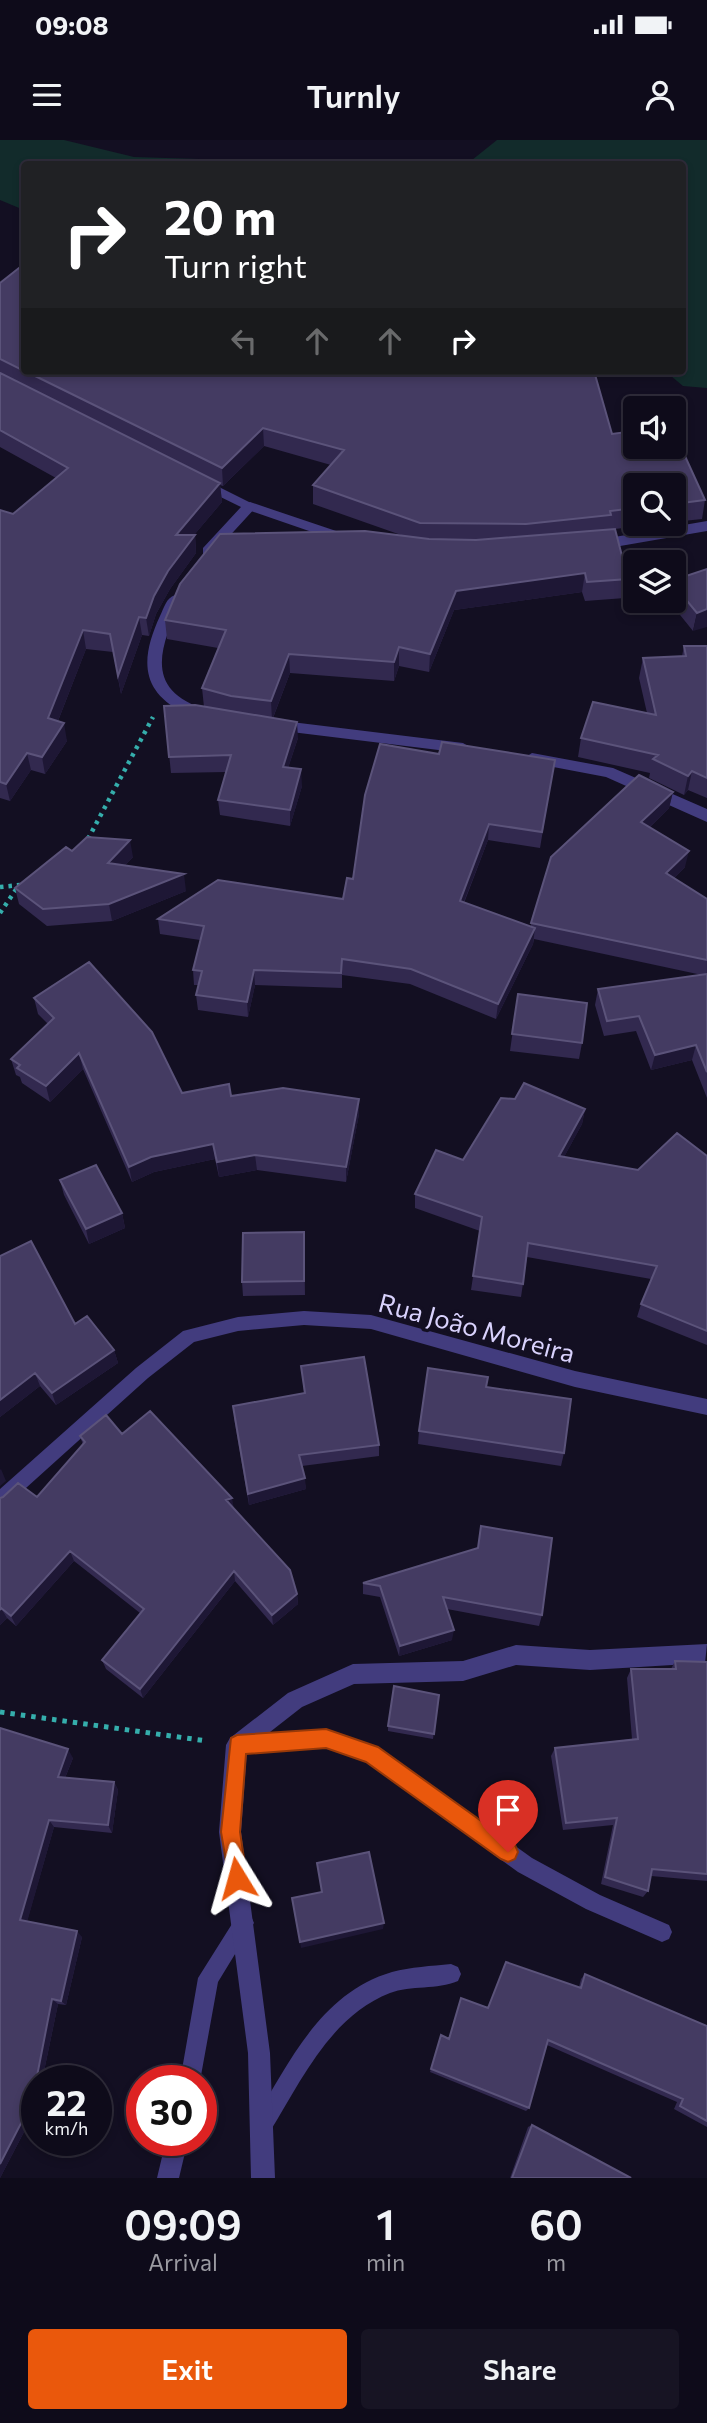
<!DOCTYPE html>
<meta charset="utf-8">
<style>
body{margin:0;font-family:Commissioner,sans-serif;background:#171423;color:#f1f3f6;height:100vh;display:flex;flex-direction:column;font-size:26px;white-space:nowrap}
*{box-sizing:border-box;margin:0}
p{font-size:23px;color:#9b9ba2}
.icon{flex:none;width:38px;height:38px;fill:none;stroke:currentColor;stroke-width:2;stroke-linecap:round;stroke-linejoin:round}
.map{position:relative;height:2038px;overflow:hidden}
.drawer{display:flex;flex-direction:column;background:#0e0b1a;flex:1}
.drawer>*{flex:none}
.guide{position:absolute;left:21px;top:21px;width:665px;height:214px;border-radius:7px;box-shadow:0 4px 10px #0003,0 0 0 2px #2e2b39;background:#202124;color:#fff;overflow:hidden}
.controls{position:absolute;left:623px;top:256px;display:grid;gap:14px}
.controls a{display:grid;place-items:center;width:63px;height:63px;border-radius:7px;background:#0e0b1a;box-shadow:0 4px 10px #0003,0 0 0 2px #2e2b39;font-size:35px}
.speed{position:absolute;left:21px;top:1925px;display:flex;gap:14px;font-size:35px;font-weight:700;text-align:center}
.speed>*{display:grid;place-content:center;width:91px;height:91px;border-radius:50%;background:#0e0b1a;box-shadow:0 4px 10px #0003,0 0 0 2px #2e2b39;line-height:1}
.speed small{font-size:18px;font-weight:400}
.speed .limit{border:10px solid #d22;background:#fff;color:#111}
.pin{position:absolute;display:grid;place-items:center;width:60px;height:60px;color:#fff;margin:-72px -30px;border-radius:50% 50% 50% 0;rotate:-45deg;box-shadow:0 0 7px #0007}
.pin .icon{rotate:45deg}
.me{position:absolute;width:77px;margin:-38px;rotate:352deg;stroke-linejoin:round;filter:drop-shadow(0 0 5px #0008)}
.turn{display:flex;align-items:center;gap:24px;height:147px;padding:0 28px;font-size:32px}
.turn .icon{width:91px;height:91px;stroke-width:2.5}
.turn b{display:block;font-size:49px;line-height:60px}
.lanes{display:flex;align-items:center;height:66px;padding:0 28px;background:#0003;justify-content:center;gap:35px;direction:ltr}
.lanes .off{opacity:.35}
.eta{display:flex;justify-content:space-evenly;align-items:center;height:119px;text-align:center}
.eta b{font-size:42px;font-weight:600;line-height:49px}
.cta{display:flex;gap:14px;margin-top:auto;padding:14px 28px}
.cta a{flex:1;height:80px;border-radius:7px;background:#ea580c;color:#fff;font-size:28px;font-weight:600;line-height:80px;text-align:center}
.cta a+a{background:#171423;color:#f1f3f6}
.status{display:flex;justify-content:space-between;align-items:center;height:49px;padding:0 35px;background:#0e0b1a;direction:ltr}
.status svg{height:19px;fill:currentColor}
header{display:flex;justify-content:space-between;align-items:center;height:91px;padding:0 28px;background:#0e0b1a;font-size:32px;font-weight:600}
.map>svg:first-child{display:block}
.green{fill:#122b2b}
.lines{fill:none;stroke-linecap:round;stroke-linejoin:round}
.path-far1{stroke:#35aeac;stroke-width:4.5;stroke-dasharray:3.5 5;stroke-linecap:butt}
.path{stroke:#35aeac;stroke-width:5;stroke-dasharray:4.5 6;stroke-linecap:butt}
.service{fill:#423c7e;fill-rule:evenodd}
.minor{fill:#423c7e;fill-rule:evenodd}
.tertiary{fill:#423c7e;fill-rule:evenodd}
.wall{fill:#32294f}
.shaded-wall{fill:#1e1735}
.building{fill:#443b62;stroke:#5b537a;stroke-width:2}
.route{fill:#ea580c;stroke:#983908;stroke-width:2}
.labels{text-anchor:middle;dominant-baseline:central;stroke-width:7;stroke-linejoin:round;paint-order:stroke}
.street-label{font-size:26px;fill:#d9d2fd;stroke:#130f22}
</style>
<div class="status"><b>09:08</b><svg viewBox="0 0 49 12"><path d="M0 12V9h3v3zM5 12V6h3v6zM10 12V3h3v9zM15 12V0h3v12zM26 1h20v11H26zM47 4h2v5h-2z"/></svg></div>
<header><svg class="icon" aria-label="menu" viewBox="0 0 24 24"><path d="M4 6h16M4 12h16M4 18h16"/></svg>Turnly<svg class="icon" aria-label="person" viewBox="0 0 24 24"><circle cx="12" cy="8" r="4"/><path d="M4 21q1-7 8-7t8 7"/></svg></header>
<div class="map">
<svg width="707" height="2038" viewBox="0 0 707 2038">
<rect width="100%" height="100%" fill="#130f22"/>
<path class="green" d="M0 0H64L134 17 359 24H24V70L0 60Z
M497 0H707V248L683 246 665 231H682V24H467Z"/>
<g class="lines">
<path class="path-far1" d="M88 699 153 577
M0 747 20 745
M0 773 17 748"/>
<path class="path" d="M0 1572 207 1601"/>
<path class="service" d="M304 1171 371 1175 575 1231 707 1259V1275L575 1247 371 1189 304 1185 238 1191 194 1202 148 1238 6 1366 0 1368V1349L136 1228 183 1191 238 1177Z
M326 1589 378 1607 532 1718 600 1755 669 1785 672 1792 669 1799 662 1802 586 1769 518 1732 365 1621 326 1607 237 1614 230 1612 228 1605 230 1598 237 1596Z
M244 1773 251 1776 254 1783 218 1842 200 1941H180L198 1838 237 1776Z
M451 1824 458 1827 461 1834 458 1841C437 1850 411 1845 390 1853 329 1877 301 1942 269 1993L262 1997 255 1993 251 1986 255 1979C290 1921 321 1853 392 1832 411 1827 431 1826 451 1824Z
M166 2000H188L179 2038H157Z"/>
<path class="minor" d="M250 362 348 395 350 398 343 403 338 401 245 369 243 366Z
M707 381V391L597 410 590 405 597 400Z
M707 1504 705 1523 590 1530 516 1525 463 1541 354 1544 302 1567 247 1610 241 1692 270 1913 275 2038H251L248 1913 219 1692 226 1605 230 1598 288 1553 353 1524 463 1521 516 1505 590 1510Z"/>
<path class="tertiary" d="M201 338 257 366 213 414H203V408L241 367 196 345 194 342Z
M175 455 182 460C159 508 143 551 208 570L210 574 208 578C200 580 190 576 183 572 138 550 142 515 160 476 164 468 166 458 175 455Z
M275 580 463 603 471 608 463 613 275 590 268 585Z
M532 613 613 628 707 669V682L606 637 527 622 524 618Z"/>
</g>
<path class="wall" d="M0 143 24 231 612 294 705 360 702 379 674 382V345H635V383H663L615 389 628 439 625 458 585 461 582 452 454 470 429 532 399 526 394 541 290 533 273 578 298 598 288 628 302 646 290 686 220 675 218 660 226 632 171 633 164 566 204 567 202 548 218 508 167 499 165 480 401 395 313 364V345L331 325 264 306 223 346 220 345 222 362 194 395H195L196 413 170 449 156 474 149 496 142 495 121 554 113 512 86 509 58 581 67 601 45 634 31 630 10 661 0 658V370L13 374 56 338 0 307Z
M707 429 693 491 668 460H674V440Z
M684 506H707V658L688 650 684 655 649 638 650 633 578 617 581 598 647 573 639 538 643 518 682 516Z
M552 636 540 708 488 700 464 763 531 787V783L673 652 669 668 650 687 685 727 674 738 707 759V958L692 920 651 930 636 891 604 896 595 865 598 849 702 835 534 799 533 804 496 879 410 844 342 835V848L255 845 248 877 198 870 196 855 199 845H194L193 830 200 800 160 794 158 779 343 759 353 739Z
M72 711 133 717 124 726 186 751 112 781 47 786 19 764 15 748Z
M518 854 582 903 579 919 510 911Z
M34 858 182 953 231 956 359 959V974L346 1042 257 1030 219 1037 215 1019 154 1032 132 1042 83 929 50 962 22 943 20 937 16 935 11 919 48 884 38 874Z
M585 969 582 984 564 1017 638 1030 707 1016V1205L637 1177 641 1164 651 1139 527 1117 521 1157 471 1150 480 1091 415 1068V1054L463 1020Z
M60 1040 122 1073 125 1088 89 1104 64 1055Z
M304 1092 305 1155 243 1156 242 1142Z
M0 1116 75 1184 114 1210 118 1223 56 1265 40 1246 0 1277Z
M301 1226 379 1305V1316L302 1326 306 1349 249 1365 234 1278 304 1253Z
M486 1247 564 1313 561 1326 418 1304 419 1291Z
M122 1294 233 1368 297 1454 298 1464 273 1485 235 1441 143 1558 106 1529 102 1520 140 1473 74 1421 16 1486 7 1478 0 1485V1358L37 1357 83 1305 80 1296Z
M363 1443 542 1475 539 1486 447 1469 452 1500 399 1516 380 1457 363 1454Z
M675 1521 707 1522V1741L651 1736 648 1751 643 1757 601 1744 613 1685 563 1690 551 1616 555 1608 632 1599 627 1538 631 1529H671Z
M439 1555 433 1599 388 1591V1586Z
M0 1588 73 1618 65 1638 114 1642 118 1650 112 1693 54 1687 27 1781 82 1797 66 1865 58 1864 42 1941H37V1967L0 2038Z
M585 1834 707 1886V1987L674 1969 677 1962 547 1905 529 1968 526 1971 430 1932 441 1895 449 1898 488 1868 579 1847 581 1839Z
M532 1985 631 2038H510L528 1987Z"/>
<path class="shaded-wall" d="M263 288 264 306 223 346 222 328Z
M220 343 222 362 178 414 176 395Z
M195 395 196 413 170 449 156 474 149 496 146 478 154 456 168 431Z
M585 433 582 452 454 470 429 532 430 514 456 451Z
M707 469V487L693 491 697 473Z
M139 477 142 495 121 554 118 536Z
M83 490 86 509 52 596 48 578Z
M399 507V526L394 541V522Z
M289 514 290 533 272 580 271 561Z
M297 582 298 598 283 643V627Z
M64 583 67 601 45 634 42 617Z
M27 613 31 630 10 661 6 644Z
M301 629 302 646 290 686V670Z
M692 631 688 650 684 655 688 636Z
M673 652 669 668 638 698 641 682Z
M489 684 488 700 458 777 460 761Z
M130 700 133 717 110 740 108 723Z
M689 711 685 727 663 749 666 733Z
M184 734 186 751 112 781 109 764Z
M535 788 533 804 496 879 498 864Z
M254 830 255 845 248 877 247 862Z
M696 905 692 920 651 930 655 915Z
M79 913 83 929 50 962 46 946Z
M359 959V974L346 1042V1027Z
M585 969 582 984 557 1030 559 1016Z
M213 1004 215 1019 154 1032 132 1042 129 1027 151 1017Z
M255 1015 257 1030 219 1037 217 1022Z
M122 1073 125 1088 89 1104 86 1089Z
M114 1210 118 1223 56 1265 52 1253Z
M35 1233 40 1246 0 1277V1260Z
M1 1329 6 1341 0 1346V1330Z
M305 1338 306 1349 249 1365 248 1354Z
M232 1358 234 1369 226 1360Z
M70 1411 74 1421 16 1486 11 1476Z
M234 1431 235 1441 143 1558 140 1549Z
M297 1454 298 1464 273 1485 272 1475Z
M1 1468 7 1478 0 1485V1470Z
M454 1490 452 1500 399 1516 400 1506Z
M68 1609 73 1618 62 1645 58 1637Z
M114 1642 118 1650 112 1693 108 1685Z
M49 1680 54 1687 26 1786 20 1780Z
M384 1783 383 1789 301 1808 300 1802Z
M77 1791 82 1797 66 1865 61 1861Z
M52 1859 58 1864 42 1941H37V1967L0 2038V2024Z"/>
<path class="building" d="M24 124V231L0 219V143Z
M25 231H594L612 294 635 291V306H674V292L705 360 674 364V345H635V368L610 371 611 375 526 384 420 383 313 345 344 310 263 288 222 328Z
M0 233 220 343 176 395H195L168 431 154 456 146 478 139 477 118 536 110 494 83 490 48 578 64 583 42 617 27 613 6 644 0 642V370L13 374 68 328 0 290Z
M615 389 628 439 587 442 585 433 456 451 430 514 399 507 394 522 289 514 271 561 231 556 202 548 226 490 165 480 180 444 220 394 365 391 429 399 476 400Z
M707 429V469L697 473 674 445V440Z
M684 506H707V638L692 631 688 636 653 619 658 615 581 598 593 562 656 575 643 518 686 516Z
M195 565 297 582 283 627 301 629 290 670 218 660 231 615 169 617 164 566Z
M442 602 555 620 542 692 489 684 460 761 535 788 498 864 411 829 342 819 341 833 254 830 247 862 196 855 202 831 193 830 204 786 158 779 218 740 343 759 347 738 353 739 365 655 380 604 439 614Z
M639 635 673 652 641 682 689 711 666 733 707 759V820L531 783 551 717Z
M87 697 130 700 108 723 184 734 109 764 43 769 15 748 66 707 72 711Z
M89 822 152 892 182 953 229 944 231 956 283 948 359 959 346 1027 255 1015 217 1022 213 1004 151 1017 129 1027 79 913 46 946 17 928 20 925 11 919 54 878 34 858Z
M707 834V932L696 905 655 915 639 876 607 881 598 849Z
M518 854 587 863 582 903 512 894Z
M524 943 585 969 559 1016 638 1030 677 993 707 1016V1191L641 1164 657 1126 528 1103 523 1144 473 1136 482 1077 415 1054 436 1010 463 1020 501 958 515 959Z
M96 1025 122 1073 86 1089 60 1040Z
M304 1092V1141L242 1142 243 1093Z
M31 1101 75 1184 87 1176 114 1210 52 1253 35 1233 0 1260V1116Z
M364 1217 379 1305 299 1315 305 1338 248 1354 233 1266 305 1253 301 1226Z
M428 1228 488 1237 486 1247 571 1259 564 1313 419 1291Z
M150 1271 232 1358 226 1360 290 1430 297 1454 272 1475 234 1431 140 1549 102 1520 144 1469 70 1411 11 1476 1 1468 0 1470V1358L3 1357 18 1343 37 1357 85 1302 80 1296 106 1275 122 1294Z
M481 1386 552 1398 542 1475 443 1457 454 1490 400 1506 380 1446 363 1443 478 1408Z
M675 1521 707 1522V1734L652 1729 648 1751 605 1737 617 1678 566 1683 555 1608 638 1599 631 1529H676Z
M394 1546 439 1555 434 1594 388 1586Z
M0 1588 68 1609 58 1637 114 1642 108 1685 49 1680 20 1780 77 1791 61 1861 52 1859 32 1962 0 2024Z
M369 1712 384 1783 300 1802 292 1758 322 1752 317 1723Z
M506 1822 581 1848 585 1834 707 1886V1981L680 1966 683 1959 548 1900 529 1968 431 1929 441 1895 449 1899 461 1858 488 1868Z
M532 1985 631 2038H512Z"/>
<path class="route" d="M326 1589 378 1607 515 1705 518 1712 515 1719 508 1722 501 1719 366 1622 326 1608 246 1614 240 1692 247 1738 244 1745 237 1748 230 1745 221 1692 231 1598 237 1595Z"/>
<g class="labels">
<g class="street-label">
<text transform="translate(477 1187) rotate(15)">Rua João Moreira</text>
</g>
</g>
</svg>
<div class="controls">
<a><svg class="icon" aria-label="sound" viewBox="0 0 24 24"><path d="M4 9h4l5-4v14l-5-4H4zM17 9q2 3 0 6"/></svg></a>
<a><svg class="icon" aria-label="search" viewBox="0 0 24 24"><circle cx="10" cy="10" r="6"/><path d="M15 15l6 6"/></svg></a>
<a><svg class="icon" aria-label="layers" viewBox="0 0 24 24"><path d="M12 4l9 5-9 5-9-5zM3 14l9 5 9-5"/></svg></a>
</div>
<div class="speed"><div>22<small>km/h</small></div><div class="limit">30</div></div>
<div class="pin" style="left:508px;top:1712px;background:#d93025"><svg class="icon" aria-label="arrive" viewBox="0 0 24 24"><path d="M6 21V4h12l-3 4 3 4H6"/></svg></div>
<svg class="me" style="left:237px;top:1738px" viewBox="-20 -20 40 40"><path d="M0-17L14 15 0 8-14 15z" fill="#ea580c" stroke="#fff" stroke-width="4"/></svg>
<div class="guide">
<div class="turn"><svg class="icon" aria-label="right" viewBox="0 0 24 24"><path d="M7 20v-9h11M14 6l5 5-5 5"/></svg><div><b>20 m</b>Turn right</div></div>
<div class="lanes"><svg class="icon off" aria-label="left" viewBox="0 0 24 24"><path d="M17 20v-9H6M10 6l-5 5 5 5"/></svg><svg class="icon off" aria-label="ahead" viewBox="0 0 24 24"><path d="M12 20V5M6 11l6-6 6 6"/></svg><svg class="icon off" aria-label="ahead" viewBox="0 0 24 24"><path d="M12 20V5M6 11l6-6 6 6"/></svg><svg class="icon" aria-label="right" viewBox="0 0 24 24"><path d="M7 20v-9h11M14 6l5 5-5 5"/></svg></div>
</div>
</div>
<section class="drawer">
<div class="eta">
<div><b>09:09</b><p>Arrival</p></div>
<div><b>1</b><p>min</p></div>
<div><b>60</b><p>m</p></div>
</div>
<div class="cta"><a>Exit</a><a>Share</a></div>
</section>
